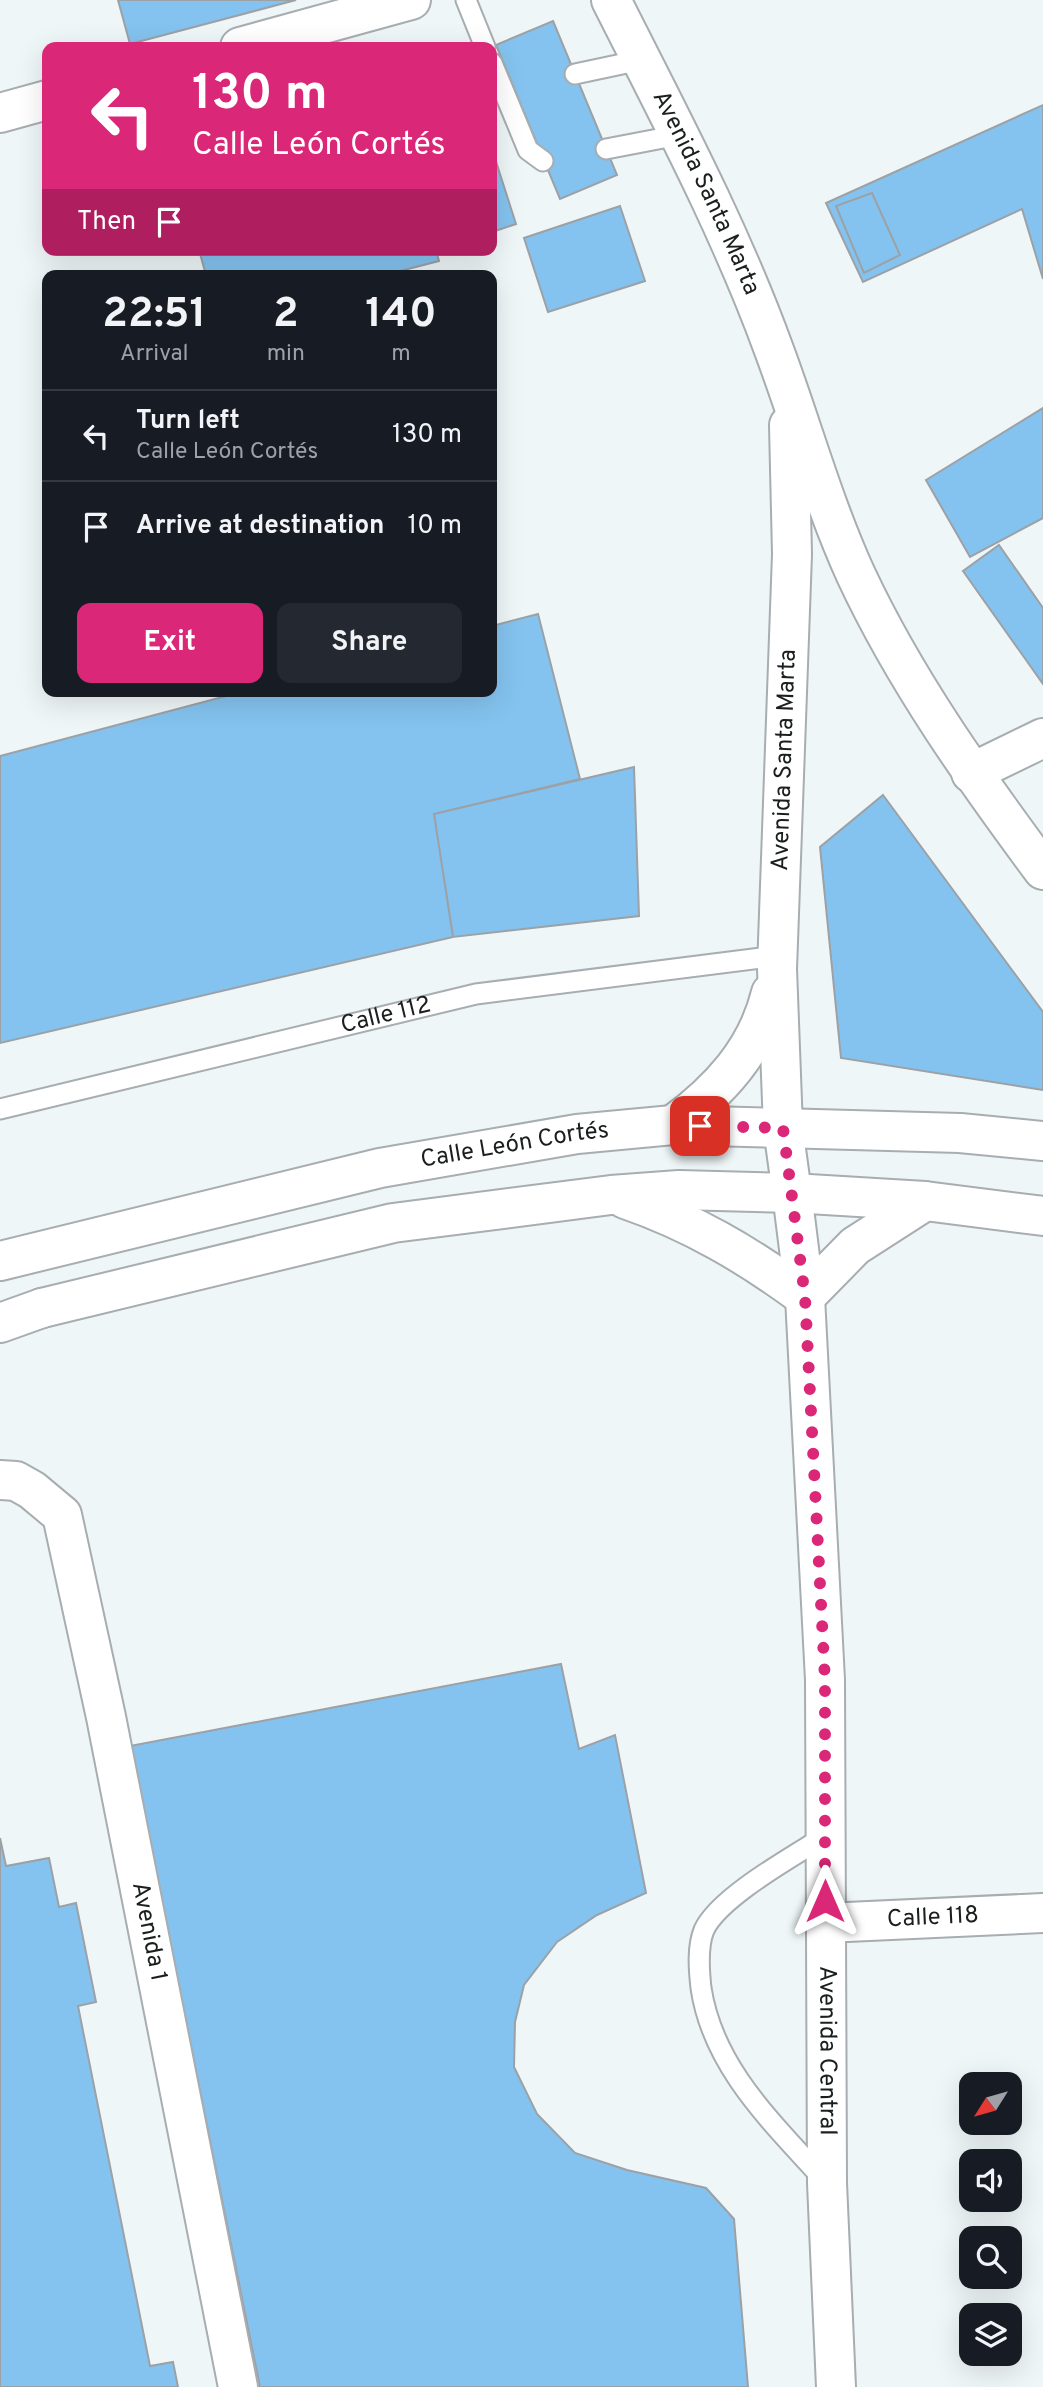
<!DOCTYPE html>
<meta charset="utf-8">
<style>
body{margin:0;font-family:Overpass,sans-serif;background:#242831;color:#f1f3f6;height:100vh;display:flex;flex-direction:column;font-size:26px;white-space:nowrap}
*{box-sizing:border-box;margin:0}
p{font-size:23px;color:#9ea1a6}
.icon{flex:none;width:38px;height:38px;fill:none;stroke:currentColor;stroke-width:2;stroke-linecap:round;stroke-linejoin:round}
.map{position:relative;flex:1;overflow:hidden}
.panel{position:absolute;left:42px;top:270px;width:455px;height:427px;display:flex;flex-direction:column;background:#171b24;border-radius:14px;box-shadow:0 7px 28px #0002}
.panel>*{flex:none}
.top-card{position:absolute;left:42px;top:42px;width:455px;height:214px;border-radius:14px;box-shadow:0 7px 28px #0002;background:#db2777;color:#fff;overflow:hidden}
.needle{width:46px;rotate:233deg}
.buttons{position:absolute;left:959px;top:2072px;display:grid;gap:14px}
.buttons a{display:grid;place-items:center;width:63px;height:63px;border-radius:14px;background:#171b24;box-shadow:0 7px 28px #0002;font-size:35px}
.pin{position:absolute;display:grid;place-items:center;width:60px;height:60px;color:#fff;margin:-30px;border-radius:14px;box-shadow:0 4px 10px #0006}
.me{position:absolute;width:77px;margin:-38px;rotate:0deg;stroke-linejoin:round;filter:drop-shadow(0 0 5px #0008)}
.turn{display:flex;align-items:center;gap:24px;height:147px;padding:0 35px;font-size:32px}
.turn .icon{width:91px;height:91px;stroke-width:2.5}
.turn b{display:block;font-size:49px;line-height:60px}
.then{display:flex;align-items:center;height:66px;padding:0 35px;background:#0003;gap:14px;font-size:26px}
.eta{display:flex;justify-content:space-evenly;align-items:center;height:119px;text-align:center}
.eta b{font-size:42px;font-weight:700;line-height:49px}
.cta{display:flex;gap:14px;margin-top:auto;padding:14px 35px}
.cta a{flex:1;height:80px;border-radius:14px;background:#db2777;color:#fff;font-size:28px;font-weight:700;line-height:80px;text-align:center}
.cta a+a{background:#242831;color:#f1f3f6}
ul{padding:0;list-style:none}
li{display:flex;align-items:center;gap:21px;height:91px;padding:0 35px;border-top:2px solid #363941}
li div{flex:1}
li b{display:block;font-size:26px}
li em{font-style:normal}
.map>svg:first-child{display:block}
.building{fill:#84c3ef;stroke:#9ca1a5;stroke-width:2}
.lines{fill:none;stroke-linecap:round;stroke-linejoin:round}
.service-casing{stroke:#a7adb0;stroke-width:23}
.minor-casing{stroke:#a7adb0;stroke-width:42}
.tertiary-casing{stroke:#a7adb0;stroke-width:42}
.secondary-casing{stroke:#a7adb0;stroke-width:42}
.trunk-casing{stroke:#a7adb0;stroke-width:42}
.service{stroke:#fff;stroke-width:19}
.minor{stroke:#fff;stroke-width:38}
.tertiary{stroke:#fff;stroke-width:38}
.secondary{stroke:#fff;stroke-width:38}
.trunk{stroke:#fff;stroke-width:38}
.route{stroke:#db2777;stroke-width:12;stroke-dasharray:0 21.6}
.labels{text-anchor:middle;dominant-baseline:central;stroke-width:5;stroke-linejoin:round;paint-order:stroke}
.street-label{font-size:24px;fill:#1b1e1e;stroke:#fff}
</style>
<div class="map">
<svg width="1043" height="2387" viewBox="0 0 1043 2387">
<rect width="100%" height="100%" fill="#eff6f8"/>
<path class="building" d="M118 0H296L130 44Z
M553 21 617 175 560 199 496 45Z
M1043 105V279L1022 209 863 282 826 203Z
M492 149 516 224 492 232Z
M872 193 900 255 864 273 836 206Z
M620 206 645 281 548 312 524 238Z
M199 250H436L439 261 385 275H206Z
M1043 408V518L970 557 926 480Z
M999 545 1043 608V684L963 571Z
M538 614 580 779 434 814 453 937 0 1043V756L245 691H492V626Z
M634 767 639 916 453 937 434 814Z
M883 795 1043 1012V1090L841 1058 820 847Z
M561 1664 579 1749 615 1735 646 1893 597 1915 557 1942 524 1985 515 2022 514 2067 537 2114 575 2153 627 2170 706 2188 734 2219 748 2387H260L130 1746Z
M0 1838 6 1866 49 1858 59 1907 76 1903 96 2002 78 2006 150 2366 173 2362 178 2387H0Z"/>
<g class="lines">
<defs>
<g id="service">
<path d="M466 0 485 47"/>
<path d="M492 63 528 150 543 161"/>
<path d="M575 74 641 60"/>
<path d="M606 149 679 135"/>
<path id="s1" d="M0 1109 476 994 777 956"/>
<path d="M825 2181C773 2123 713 2068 701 1988 699 1970 697 1947 704 1930 719 1897 794 1856 825 1836"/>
</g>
<g id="minor">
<path d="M240 47 411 0"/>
<path d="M0 113 47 100"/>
<path d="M971 773 1043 738"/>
<path id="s2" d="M0 1480 16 1481 32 1490 62 1515 106 1717 238 2387"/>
<path id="s3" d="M825 1923 1043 1913"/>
</g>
<g id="tertiary">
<path id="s4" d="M792 1193 805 1297 825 1680 827 2183 836 2387"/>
</g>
<g id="secondary">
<path id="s5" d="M611 0C669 115 730 229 774 350 802 425 823 503 856 575 905 680 974 777 1043 870"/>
<path d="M789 425 792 554 777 969 783 1128 792 1193"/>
<path d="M673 1125C719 1091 757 1051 771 993"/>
<path d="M625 1199C692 1222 748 1255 805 1297L855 1246 925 1201"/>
<path id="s6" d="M0 1261 380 1168 577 1134 673 1125 960 1133 1043 1141"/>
<path d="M42 1308 393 1223 611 1195 679 1190 792 1193 925 1201 1043 1216"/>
</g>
<path id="trunk" d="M0 1323 42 1308"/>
</defs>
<use href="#service" class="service-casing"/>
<use href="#minor" class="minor-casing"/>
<use href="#tertiary" class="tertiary-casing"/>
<use href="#secondary" class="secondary-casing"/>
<use href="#trunk" class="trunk-casing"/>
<use href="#service" class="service"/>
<use href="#minor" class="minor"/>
<use href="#tertiary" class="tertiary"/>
<use href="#secondary" class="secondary"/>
<use href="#trunk" class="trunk"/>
</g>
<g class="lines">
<path class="route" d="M700 1126 783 1128 805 1297 825 1680V1901"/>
</g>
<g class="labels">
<g class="street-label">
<text stroke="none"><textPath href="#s5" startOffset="215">Avenida Santa Marta</textPath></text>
<text transform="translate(785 760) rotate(-88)">Avenida Santa Marta</text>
<text stroke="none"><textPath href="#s1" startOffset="397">Calle 112</textPath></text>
<text stroke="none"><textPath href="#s6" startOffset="528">Calle León Cortés</textPath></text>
<text stroke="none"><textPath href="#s3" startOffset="108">Calle 118</textPath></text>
<text stroke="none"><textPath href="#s2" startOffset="499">Avenida 1</textPath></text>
<text stroke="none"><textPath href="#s4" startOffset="859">Avenida Central</textPath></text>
</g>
</g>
</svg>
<div class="buttons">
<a><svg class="needle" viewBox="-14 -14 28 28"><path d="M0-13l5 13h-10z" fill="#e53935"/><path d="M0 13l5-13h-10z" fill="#9ea1a6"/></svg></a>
<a><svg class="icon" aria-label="sound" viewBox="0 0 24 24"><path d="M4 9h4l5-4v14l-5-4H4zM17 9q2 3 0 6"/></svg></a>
<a><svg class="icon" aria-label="search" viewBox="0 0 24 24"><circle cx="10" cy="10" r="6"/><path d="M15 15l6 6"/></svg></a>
<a><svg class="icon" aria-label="layers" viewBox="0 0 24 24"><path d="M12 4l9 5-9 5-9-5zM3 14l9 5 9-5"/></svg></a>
</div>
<div class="pin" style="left:700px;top:1126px;background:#d93025"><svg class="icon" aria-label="arrive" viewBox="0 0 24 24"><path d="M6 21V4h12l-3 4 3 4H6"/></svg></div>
<svg class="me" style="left:825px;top:1901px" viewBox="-20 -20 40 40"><path d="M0-17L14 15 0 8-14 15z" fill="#db2777" stroke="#fff" stroke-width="4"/></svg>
<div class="top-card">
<div class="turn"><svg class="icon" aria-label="left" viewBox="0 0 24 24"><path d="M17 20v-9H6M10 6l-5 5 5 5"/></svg><div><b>130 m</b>Calle León Cortés</div></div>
<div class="then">Then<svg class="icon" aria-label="arrive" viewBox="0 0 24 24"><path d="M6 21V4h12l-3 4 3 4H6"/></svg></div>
</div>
<section class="panel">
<div class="eta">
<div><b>22:51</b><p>Arrival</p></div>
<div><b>2</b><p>min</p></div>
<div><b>140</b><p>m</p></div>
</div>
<ul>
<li><svg class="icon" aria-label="left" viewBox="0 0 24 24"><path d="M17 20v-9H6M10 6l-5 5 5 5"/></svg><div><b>Turn left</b><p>Calle León Cortés</p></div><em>130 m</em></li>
<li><svg class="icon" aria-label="arrive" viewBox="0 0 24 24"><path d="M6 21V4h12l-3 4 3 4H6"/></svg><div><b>Arrive at destination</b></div><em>10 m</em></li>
</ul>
<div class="cta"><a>Exit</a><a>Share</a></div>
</section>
</div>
